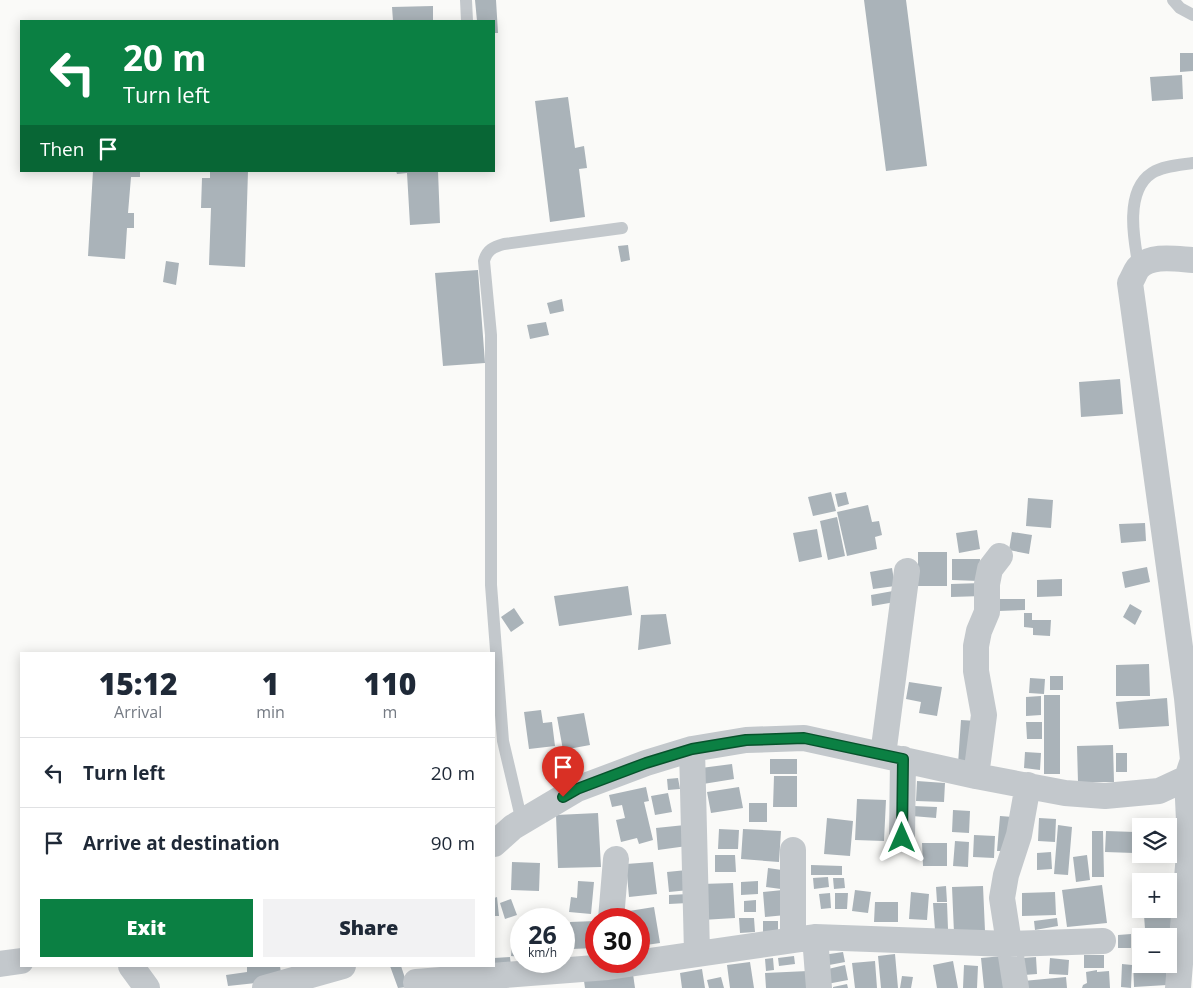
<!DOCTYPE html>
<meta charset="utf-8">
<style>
body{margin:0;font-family:"Open Sans",sans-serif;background:#f2f2f3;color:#1f2937;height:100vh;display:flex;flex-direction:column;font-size:19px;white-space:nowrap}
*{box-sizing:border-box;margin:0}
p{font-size:16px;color:#747a83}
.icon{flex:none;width:28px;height:28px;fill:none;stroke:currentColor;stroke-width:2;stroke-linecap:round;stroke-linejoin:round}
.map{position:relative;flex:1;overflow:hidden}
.side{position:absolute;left:20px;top:652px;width:475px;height:315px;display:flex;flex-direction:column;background:#fff;border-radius:0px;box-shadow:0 2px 12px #0003}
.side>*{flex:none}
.guide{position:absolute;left:20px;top:20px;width:475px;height:152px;border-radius:0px;box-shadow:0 2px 12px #0003;background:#0b8043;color:#fff;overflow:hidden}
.tools{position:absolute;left:1132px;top:818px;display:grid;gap:10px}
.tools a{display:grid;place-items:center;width:45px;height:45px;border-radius:0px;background:#fff;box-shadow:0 2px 12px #0003;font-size:25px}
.speed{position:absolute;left:510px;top:908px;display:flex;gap:10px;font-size:25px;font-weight:700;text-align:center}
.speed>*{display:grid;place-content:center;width:65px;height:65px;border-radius:50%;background:#fff;box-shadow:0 2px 12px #0003;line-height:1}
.speed small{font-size:12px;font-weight:400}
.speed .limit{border:8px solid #d22;background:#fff;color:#111}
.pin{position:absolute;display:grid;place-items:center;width:42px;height:42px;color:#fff;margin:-51px -21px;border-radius:50% 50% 50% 0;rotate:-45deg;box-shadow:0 0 5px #0007}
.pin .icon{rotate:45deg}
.me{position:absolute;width:55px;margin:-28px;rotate:0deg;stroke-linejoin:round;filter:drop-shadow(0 0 4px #0008)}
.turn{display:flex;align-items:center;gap:18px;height:105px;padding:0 20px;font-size:22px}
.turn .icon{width:65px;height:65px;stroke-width:2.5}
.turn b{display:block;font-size:35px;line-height:42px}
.then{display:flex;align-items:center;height:48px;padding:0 20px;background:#0003;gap:10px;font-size:19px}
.eta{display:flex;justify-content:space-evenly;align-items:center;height:85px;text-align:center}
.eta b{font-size:30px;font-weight:800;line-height:35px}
.primary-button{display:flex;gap:10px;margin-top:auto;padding:10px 20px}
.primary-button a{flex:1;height:58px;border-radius:0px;background:#0b8043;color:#fff;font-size:20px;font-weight:800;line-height:58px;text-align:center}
.primary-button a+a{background:#f2f2f3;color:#1f2937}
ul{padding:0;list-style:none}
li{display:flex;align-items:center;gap:15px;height:70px;padding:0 20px;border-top:1px solid #e0e1e3}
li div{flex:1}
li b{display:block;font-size:19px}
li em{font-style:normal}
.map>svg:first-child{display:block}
.building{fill:#aab3b9}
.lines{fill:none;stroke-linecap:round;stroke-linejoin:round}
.lane{stroke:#c3c8cc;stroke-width:12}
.street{stroke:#c3c8cc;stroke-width:26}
.route-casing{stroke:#07532c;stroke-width:12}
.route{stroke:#0b8043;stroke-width:9}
</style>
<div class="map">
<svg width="1193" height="988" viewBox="0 0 1193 988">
<rect width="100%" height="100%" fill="#fafaf8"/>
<path class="building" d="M475 0H496L498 33H494V21H477Z
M864 0H906L927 166 886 171Z
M433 6V21H393L392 7Z
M1180 53H1193V71L1180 72Z
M1182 75 1183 99 1152 101 1150 77Z
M568 97 575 148 584 146 587 168 579 169 585 217 550 222 535 101Z
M93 171H140V177H131L128 213H134V228H127L125 259 88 256Z
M210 171H248L245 267 209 265 211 208H201L202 178H210Z
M396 171H438L440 223 410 225 407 173 397 174Z
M628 245 630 260 621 262 618 246Z
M166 261 179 263 176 285 163 282Z
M478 270 485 363 443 366 435 273Z
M562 299 564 311 550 314 547 303Z
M546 322 549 335 530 339 527 325Z
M1120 379 1123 414 1081 417 1079 382Z
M831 492 836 511 813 516 808 497Z
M846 492 849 504 838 507 835 494Z
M1028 498 1053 500 1051 528 1026 526Z
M868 505 872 522 879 521 882 535 875 537 877 549 847 556 837 512Z
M837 517 845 556 828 560 820 521Z
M1145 523 1146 541 1121 543 1119 524Z
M817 529 822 557 799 562 793 533Z
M977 530 980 549 959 553 956 533Z
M1012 532 1032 535 1029 554 1009 550Z
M918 552H947V586H918Z
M952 559H980L979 581 952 580Z
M1147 567 1150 582 1125 588 1122 572Z
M892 568 895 586 873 589 870 572Z
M1062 579V596L1037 597V580Z
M982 583 983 596 951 597V584Z
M628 586 632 615 559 626 554 596Z
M893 591 895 602 872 606 871 595Z
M999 599H1025V610L999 611Z
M1130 604 1142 611 1135 625 1123 617Z
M514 608 524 623 511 632 501 617Z
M1024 613H1032V620H1051L1050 636 1033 635V628L1024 627Z
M666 614 671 644 638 650 641 615Z
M1149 664 1150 696H1116V665Z
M1050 676H1063V690H1050Z
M1030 678 1045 679 1044 694 1029 693Z
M909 682 942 687 937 716 919 713 921 702 906 699Z
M1044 695H1060V774H1044Z
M1041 696V715L1026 716V697Z
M1167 698 1169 726 1119 729 1116 702Z
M541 710 543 723 552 722 555 746 529 749 524 712Z
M584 713 590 745 563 750 557 717Z
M961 720 977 721 974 765 958 764Z
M1026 722H1042V739H1027Z
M1113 745 1114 782H1078L1077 746Z
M1025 752 1041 753 1040 770 1024 768Z
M1116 753H1127V772H1116Z
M770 759H797V774H770Z
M732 764 734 779 703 784 701 768Z
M774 776H797V807H773Z
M678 778 680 789 668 790 667 779Z
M917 781 945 783 944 802 916 801Z
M646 787 649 801 644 802 653 840 639 844 637 838 621 842 616 820 625 818 622 805 612 807 609 795Z
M739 787 743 808 711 813 707 792Z
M668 793 672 812 655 815 651 796Z
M857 799 886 800 884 841 855 840Z
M749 803H767V822H749Z
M913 806 937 807 936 818 912 816Z
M953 810 970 811 969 833 952 832Z
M598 813 601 867 558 868 556 815Z
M1000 816 1013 817 1010 851H997Z
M827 818 853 821 850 856 824 854Z
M1039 818 1056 819 1055 842 1038 841Z
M685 825 687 846 658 850 656 828Z
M1058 825 1072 827 1068 875 1054 874Z
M719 829 739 830 738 849H718Z
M743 829 781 831 779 862 741 859Z
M1092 831H1103L1104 877H1092Z
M1106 831 1135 832 1134 853 1105 852Z
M1169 834H1170L1172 862 1146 863 1145 854H1169Z
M974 835 995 836 994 858 973 857Z
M955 841 969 842 968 867 953 866Z
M922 843H947V866H923Z
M1051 852 1052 869 1037 870V853Z
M715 855H735L736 872H715Z
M1087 855 1090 880 1076 882 1073 857Z
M512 862 540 863 539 891 511 890Z
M653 862 657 894 629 897 626 864Z
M811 865 842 866V875H811Z
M768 868 782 870 781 889 766 887Z
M687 870 689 890 669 892 667 872Z
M828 877 829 887 814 889 813 878Z
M833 878H844L845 888 834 889Z
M578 881 594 882 591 914 569 912 571 897 577 898Z
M758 881V894L741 895V882Z
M733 883 735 918 702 920 701 884Z
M1102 885 1107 923 1067 927 1062 890Z
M946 886 947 902H937L936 887Z
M983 886 985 931 954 933 952 887Z
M783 890 786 915 765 917 763 892Z
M855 890 871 892 868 913 852 911Z
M911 892 929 894 927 920 909 919Z
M1055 892 1056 915 1022 916V893Z
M830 893 831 908 821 909 819 894Z
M835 893H848L847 909H835Z
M688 894V903L669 904V895Z
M497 897 499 916H494V898Z
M511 899 517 915 505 919 500 903Z
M756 900V912H744V901Z
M875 902H898V922H874Z
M933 903H947L948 929 935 930Z
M654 907 660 943 639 946V919H631L629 911Z
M1150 909H1168V914L1150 913Z
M1171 914 1172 928 1145 929 1144 915Z
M739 918H754L755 932 740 933Z
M1057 918 1058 926 1035 930 1034 921Z
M596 921V948L571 949 570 922Z
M763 921H778V933H763Z
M1131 934V948H1118V935Z
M1137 935H1141V953H1137Z
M513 937 521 938V957L511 956Z
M843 952 845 962 824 966 823 955Z
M895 954 898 988H881L878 956Z
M1084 955H1104V968H1084Z
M794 956 795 964 779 966 778 958Z
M1003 956 1006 988H984L981 958Z
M510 957 511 966 494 968V958Z
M1036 957 1037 974 1024 975 1022 958Z
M773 958 774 970 766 971 765 959Z
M1050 958 1069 960 1068 975 1049 974Z
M1141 959V964H1166L1167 985 1134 987 1133 960Z
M875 961 877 988H855L852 963Z
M953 961 958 988H937L933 965Z
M750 962 754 988H730L727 965Z
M1122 964 1132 965 1131 988 1121 987Z
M845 965 848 980 827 984 824 970Z
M964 965 978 966 977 988H963Z
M247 966H280L282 980 228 986 226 975 247 972Z
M390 966H401L408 987 398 988Z
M702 969 705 988H682L680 973Z
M1097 970V972L1109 971 1110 988H1082L1083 985 1087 983 1086 972Z
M808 971 809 988H766L765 973Z
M633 974 635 988H585L584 981Z
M902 976 913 977 911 988H900Z
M721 977 724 988H709L707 980Z
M1066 977 1067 988H1024L1023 981Z
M847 984 848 988H833V987Z"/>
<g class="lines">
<path class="lane" d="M466 0 467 21
M1173 0 1180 8 1193 15
M1139 268C1134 241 1124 191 1152 173 1163 166 1180 165 1193 163
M522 822 503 741 491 585V335L484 261C487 250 493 247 504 244L622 228"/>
<path class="street" d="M692 749 697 953
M883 755 907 571
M976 776 984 715 976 671V646L979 631 987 612V584L990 569 1000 556
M902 838 903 759
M494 844 513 827 577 789 646 763 692 749 746 740 804 738 976 776 1065 793 1105 796 1159 791 1187 778 1193 760 1187 698 1130 283C1133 278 1135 272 1138 268 1151 254 1176 259 1193 260
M793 850V939
M611 919 616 859
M815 937 819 988
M0 964 21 961
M131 966 147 988
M416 982 608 967 815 937 1009 944 1103 941
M265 988 343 966
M1016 988 1002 898 1006 875 1019 835 1028 785
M1178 988 1190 842 1187 778"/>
</g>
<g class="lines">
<defs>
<path id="route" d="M563 797 577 789 646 763 692 749 746 740 804 738 903 759 902 838"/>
</defs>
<use href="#route" class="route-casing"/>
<use href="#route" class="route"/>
</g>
</svg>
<div class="tools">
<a><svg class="icon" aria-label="layers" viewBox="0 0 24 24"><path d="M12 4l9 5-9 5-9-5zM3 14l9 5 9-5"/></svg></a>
<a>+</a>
<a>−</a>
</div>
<div class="speed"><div>26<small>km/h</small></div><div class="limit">30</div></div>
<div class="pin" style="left:563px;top:797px;background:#d93025"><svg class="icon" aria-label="arrive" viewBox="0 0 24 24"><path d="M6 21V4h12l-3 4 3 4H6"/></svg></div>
<svg class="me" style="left:902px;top:838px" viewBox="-20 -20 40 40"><path d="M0-17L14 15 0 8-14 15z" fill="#0b8043" stroke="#fff" stroke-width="4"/></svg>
<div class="guide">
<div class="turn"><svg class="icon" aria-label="left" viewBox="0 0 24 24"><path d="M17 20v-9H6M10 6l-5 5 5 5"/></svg><div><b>20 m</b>Turn left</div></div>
<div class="then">Then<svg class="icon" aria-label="arrive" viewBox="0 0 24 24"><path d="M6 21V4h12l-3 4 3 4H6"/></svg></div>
</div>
<section class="side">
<div class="eta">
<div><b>15:12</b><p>Arrival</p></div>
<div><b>1</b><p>min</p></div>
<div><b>110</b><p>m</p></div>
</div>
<ul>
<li><svg class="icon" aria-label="left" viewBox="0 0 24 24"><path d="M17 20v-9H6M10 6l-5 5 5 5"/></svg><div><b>Turn left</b></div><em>20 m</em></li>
<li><svg class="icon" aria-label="arrive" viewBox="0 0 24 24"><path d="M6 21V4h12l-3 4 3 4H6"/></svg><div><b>Arrive at destination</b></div><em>90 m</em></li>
</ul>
<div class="primary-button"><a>Exit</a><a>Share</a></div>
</section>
</div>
